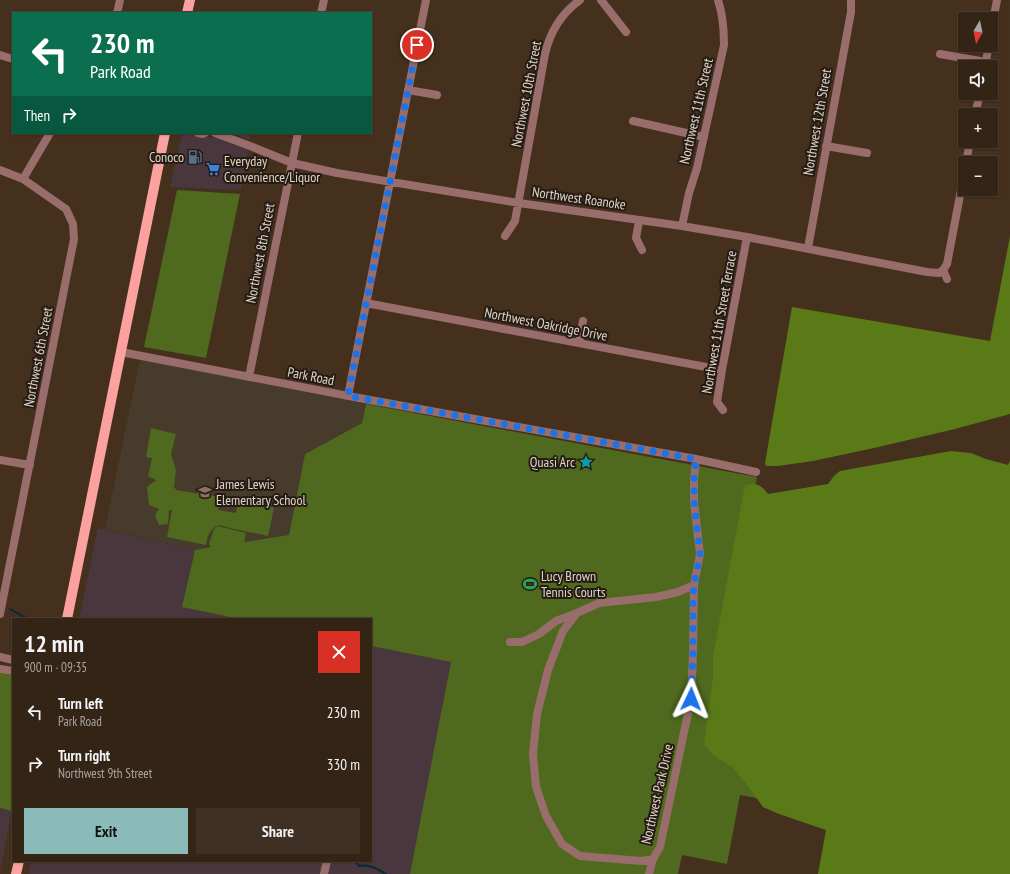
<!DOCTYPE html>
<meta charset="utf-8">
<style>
body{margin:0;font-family:"PT Sans Narrow",sans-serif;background:#3f3023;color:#f1f3f6;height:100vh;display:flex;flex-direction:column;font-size:15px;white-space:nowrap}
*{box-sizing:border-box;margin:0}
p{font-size:13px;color:#a9a4a1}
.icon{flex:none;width:22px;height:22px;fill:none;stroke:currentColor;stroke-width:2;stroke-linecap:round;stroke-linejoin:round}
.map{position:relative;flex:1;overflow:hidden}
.side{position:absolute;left:12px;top:618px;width:360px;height:244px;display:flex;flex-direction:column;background:#342416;border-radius:0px;box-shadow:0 1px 3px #0004,0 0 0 1px #4e4135}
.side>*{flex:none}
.guide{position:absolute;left:12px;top:12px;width:360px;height:122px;border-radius:0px;box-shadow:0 1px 3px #0004,0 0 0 1px #4e4135;background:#0b6e4f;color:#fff;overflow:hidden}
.needle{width:26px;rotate:189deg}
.fabs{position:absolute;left:958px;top:12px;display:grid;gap:8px}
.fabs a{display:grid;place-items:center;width:40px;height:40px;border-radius:0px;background:#342416;box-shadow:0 1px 3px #0004,0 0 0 1px #4e4135;font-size:20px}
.pin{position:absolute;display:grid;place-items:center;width:34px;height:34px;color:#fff;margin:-17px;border:2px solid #fff;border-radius:50%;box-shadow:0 1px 4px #0007}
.me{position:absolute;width:44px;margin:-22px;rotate:2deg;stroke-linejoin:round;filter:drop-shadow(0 0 3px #0008)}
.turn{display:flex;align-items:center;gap:14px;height:84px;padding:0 12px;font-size:18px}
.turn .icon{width:52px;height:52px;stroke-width:2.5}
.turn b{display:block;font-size:28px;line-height:34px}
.then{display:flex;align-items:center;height:38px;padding:0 12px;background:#0003;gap:8px;font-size:15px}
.round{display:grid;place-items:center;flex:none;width:42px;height:42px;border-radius:0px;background:#3f3023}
.head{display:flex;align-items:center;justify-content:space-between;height:68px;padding:0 12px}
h1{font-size:24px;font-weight:600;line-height:30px}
.button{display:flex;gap:8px;margin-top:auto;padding:8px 12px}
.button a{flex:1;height:46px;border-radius:0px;background:#8bbbb9;color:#111;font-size:16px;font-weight:600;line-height:46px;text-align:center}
.button a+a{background:#3f3023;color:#f1f3f6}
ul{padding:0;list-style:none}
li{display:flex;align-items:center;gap:12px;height:52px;padding:0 12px}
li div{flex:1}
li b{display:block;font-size:15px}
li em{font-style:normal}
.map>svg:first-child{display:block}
.commercial{fill:#4a373d}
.education{fill:#473b2c}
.green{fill:#4f691e}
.forest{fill:#5a7a17}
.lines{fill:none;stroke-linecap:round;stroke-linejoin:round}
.stream{stroke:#06293b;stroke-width:2}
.minor{stroke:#996d6b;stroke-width:8}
.tertiary{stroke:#996d6b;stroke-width:8}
.primary{stroke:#fba1a0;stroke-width:10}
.route{stroke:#1a73e8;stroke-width:7;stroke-dasharray:0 12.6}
.labels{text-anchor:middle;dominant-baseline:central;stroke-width:4;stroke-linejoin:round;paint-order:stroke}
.street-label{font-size:14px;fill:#e0d3c8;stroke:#241b13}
.poi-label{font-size:14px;fill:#e0d3c8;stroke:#241b13;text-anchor:start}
</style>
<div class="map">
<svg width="1010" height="874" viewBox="0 0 1010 874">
<rect width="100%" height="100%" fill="#45301e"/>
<path class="commercial" d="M182 133 216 138 248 150 241 190 170 187Z
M232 133H251L250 140Z
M98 528 195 550 182 607 240 619H79Z
M371 646 452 662 410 874H29L31 861H371Z
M0 808 12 811 0 871Z"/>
<path class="education" d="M140 359 366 404 362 423 305 454 289 535 195 550 105 529Z"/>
<path class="green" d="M177 190 240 194 206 358 144 347Z
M366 404 757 477 707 739 761 799 740 795 727 864 682 855 678 874H410L451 662 371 646V619H240L182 607 195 550 211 547 209 544 214 529 218 526 246 533 244 542 289 535 305 454 362 423Z
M151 428 176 434 171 454 176 470 174 488 176 489V490L220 497 218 510 236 513 238 501 274 508 268 536 234 529 219 525C209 530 208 534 206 545L167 537 172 510H169L168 524 159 525 155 516 159 509 149 505 147 487 156 480 148 476 152 458 146 457Z
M0 673 13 675V806L12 811 0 808Z"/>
<path class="forest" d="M1010 236V414L955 429 874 448 813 461 778 466H766L765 463 792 307 990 341Z
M951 451 971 453 986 459 1008 465 1010 461V874H818L826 830 779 814 763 807 748 786 732 767 713 755 704 744 713 676V656L716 640 745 485C757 482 761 485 768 494L828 484 834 476 840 471Z"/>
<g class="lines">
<path class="stream" d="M10 609 28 619
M355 861 359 866C369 864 378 869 386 874"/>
<path class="minor" d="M601 0 626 32
M117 13 120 0
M321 13 324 0
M991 32 997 0
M940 54 986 62
M985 66 989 45
M408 90 437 95
M975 115 980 93
M633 121 704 137
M198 133 203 134 205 133
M215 133 250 146 292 163 337 173 519 203 682 226 747 237 927 272 939 273 943 270
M826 146 867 153
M966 163 970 141
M0 170 23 179 66 209 73 224 74 239 0 614
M23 179 50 133
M639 221 636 238 642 250
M682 226 689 193 697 168 724 45C724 29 723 15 718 0
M505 236 515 221 545 54C550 32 562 13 580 0
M808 248 851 12V0
M943 270 947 264 965 169
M943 270 947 279
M366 303 722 370
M579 343 583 321
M121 352 359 398 696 459 756 472
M249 377 298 133
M348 396 390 182 426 0
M723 410 717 402 722 370 747 237
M0 460 30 465
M694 585 700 554 694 502V480L696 459
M577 613 563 631 548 670 537 714 533 754 536 787 546 816 562 844 580 856 641 861 653 859
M510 642H522L539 634 556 621 577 613 599 603 656 597 678 592 694 585 693 654 691 699 660 847 653 859 649 874
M0 657 13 660
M0 669 13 671
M324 874 327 861"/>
<path class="tertiary" d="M0 55 13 59"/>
<path class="primary" d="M187 13 190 0
M67 619 165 133
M16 874 19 861"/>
</g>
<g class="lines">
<path class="route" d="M417 45 390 182 348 396 696 459 694 480V502L700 554 694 585 693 597V654L691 699"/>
</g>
<defs>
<symbol id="fuel-bare" viewBox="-9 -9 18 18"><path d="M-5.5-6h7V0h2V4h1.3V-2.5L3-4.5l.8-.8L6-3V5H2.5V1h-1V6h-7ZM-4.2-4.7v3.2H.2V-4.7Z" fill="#5c6f8a" stroke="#241b13" stroke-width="2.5" paint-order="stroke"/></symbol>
<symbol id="supermarket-bare" viewBox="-9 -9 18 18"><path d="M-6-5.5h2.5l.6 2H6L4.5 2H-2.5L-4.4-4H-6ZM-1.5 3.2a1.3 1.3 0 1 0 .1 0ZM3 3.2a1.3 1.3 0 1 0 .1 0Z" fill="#3f7fe0" stroke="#241b13" stroke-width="2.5" paint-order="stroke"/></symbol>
<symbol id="sight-bare" viewBox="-9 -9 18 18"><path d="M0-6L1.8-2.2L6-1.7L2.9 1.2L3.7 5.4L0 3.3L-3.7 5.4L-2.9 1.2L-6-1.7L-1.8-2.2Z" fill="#0f9aa8" stroke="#241b13" stroke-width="2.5" paint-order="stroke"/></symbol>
<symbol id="school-bare" viewBox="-9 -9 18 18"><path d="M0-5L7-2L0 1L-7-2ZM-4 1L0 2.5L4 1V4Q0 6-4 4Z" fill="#8d6e63" stroke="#241b13" stroke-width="2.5" paint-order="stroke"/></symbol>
<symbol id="stadium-bare" viewBox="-9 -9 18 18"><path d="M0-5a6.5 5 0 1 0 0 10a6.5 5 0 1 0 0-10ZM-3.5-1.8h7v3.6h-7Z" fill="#2e9e5b" stroke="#241b13" stroke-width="2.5" paint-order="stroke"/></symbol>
</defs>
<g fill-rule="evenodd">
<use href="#fuel-bare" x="185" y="147" width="20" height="20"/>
<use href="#supermarket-bare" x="203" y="159" width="20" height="20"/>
<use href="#sight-bare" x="576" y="452" width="20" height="20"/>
<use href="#school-bare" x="195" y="482" width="20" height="20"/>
<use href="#stadium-bare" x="520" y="574" width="20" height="20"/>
</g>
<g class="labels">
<g class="street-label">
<text transform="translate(526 94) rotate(-79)">Northwest 10th Street</text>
<text transform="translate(696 111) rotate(-77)">Northwest 11th Street</text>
<text transform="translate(817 122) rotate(-80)">Northwest 12th Street</text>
<text transform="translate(579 198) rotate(8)">Northwest Roanoke</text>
<text transform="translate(260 253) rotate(-79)">Northwest 8th Street</text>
<text transform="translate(719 322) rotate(-80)">Northwest 11th Street Terrace</text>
<text transform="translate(546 324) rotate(11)">Northwest Oakridge Drive</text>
<text transform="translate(38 357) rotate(-79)">Northwest 6th Street</text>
<text transform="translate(311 376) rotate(11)">Park Road</text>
<text transform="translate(657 794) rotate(-77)">Northwest Park Drive</text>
</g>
<g class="poi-label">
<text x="184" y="157" text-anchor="end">Conoco</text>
<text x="224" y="161">Everyday<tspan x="224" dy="16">Convenience/Liquor</tspan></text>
<text x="575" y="462" text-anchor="end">Quasi Arc</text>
<text x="216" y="484">James Lewis<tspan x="216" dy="16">Elementary School</tspan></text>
<text x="541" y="576">Lucy Brown<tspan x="541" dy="16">Tennis Courts</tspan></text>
</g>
</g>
</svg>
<div class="fabs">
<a><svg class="needle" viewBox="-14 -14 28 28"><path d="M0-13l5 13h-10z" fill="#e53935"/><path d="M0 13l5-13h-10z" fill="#a9a4a1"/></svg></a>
<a><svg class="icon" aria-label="sound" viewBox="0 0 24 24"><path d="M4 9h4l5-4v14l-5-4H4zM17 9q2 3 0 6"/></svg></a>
<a>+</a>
<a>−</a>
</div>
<div class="pin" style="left:417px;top:45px;background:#d93025"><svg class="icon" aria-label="arrive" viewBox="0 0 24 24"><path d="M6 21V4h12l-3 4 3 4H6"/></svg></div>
<svg class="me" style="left:691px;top:699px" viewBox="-20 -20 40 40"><path d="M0-17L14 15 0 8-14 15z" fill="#1a73e8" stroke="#fff" stroke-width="4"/></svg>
<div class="guide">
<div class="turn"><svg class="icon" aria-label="left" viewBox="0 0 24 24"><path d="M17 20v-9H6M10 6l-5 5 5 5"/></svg><div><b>230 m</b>Park Road</div></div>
<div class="then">Then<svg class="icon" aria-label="right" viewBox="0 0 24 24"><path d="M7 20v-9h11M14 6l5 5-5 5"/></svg></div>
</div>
<section class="side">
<div class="head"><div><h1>12 min</h1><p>900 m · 09:35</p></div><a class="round" style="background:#d93025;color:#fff"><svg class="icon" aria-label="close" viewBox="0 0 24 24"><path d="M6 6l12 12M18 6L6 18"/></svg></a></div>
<ul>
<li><svg class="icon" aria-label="left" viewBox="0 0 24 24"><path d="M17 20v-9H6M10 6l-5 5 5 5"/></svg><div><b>Turn left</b><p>Park Road</p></div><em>230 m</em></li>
<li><svg class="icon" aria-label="right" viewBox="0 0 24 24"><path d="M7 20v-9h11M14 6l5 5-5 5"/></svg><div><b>Turn right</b><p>Northwest 9th Street</p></div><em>330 m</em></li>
</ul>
<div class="button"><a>Exit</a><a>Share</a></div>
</section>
</div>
